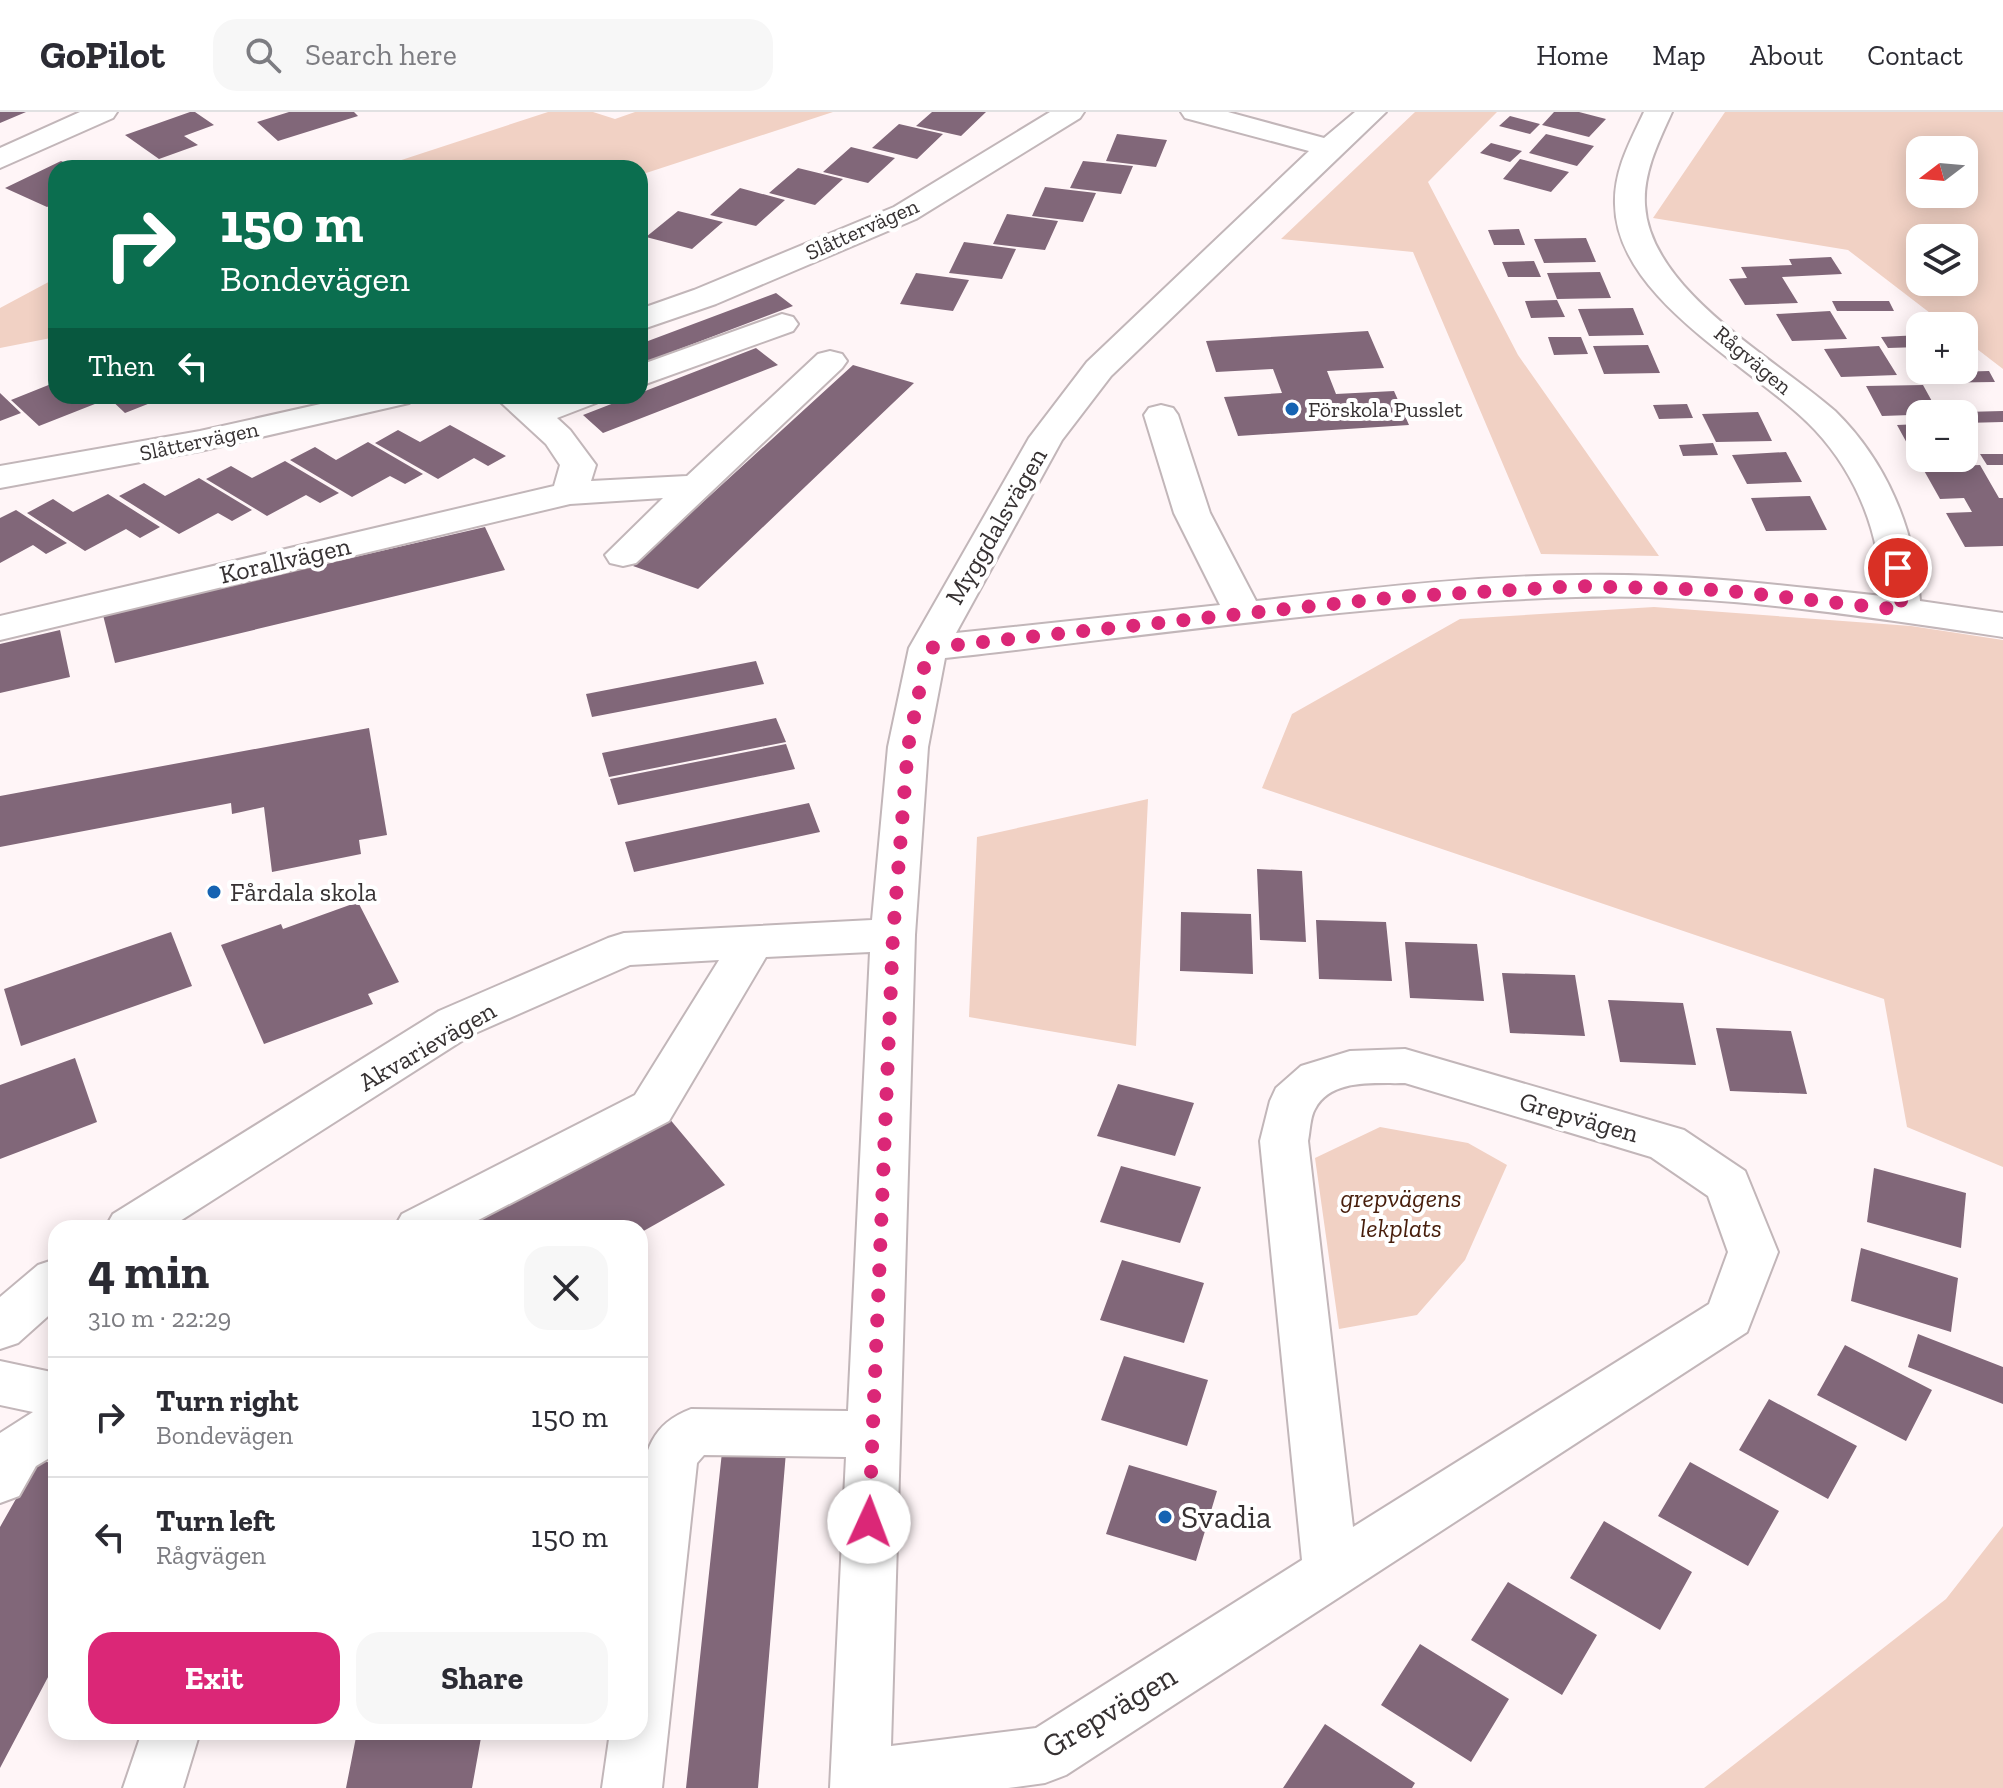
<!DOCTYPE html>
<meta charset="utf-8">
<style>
body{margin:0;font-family:"Zilla Slab",serif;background:#f7f7f7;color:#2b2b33;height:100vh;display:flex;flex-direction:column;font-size:30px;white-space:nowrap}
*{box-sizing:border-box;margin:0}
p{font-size:26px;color:#7c7c81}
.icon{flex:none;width:44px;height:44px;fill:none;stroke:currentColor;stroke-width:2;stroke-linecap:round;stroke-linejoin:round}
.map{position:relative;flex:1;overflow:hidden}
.panel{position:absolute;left:48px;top:1108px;width:600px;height:520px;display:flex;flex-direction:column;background:#fff;border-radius:24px;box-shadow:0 4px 20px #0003}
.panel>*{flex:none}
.banner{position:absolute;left:48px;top:48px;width:600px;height:244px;border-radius:24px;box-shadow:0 4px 20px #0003;background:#0b6e4f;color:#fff;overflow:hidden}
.needle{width:52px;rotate:254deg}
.fabs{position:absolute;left:1906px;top:24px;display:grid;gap:16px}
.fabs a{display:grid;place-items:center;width:72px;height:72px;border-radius:16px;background:#fff;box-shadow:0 4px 20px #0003;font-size:40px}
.pin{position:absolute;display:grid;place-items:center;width:68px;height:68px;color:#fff;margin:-34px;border:4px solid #fff;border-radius:50%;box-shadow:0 2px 8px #0007}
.me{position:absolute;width:88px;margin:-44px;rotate:2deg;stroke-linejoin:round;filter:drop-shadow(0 0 6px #0008)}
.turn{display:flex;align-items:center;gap:28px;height:168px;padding:0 40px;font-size:36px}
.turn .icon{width:104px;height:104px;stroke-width:2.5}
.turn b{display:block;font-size:56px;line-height:68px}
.then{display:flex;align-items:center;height:76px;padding:0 40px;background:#0003;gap:16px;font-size:30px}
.round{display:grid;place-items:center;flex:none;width:84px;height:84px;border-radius:24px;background:#f7f7f7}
.head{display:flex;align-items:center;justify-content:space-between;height:136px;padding:0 40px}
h1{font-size:48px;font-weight:700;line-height:60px}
.primary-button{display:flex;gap:16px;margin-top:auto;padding:16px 40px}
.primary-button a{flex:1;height:92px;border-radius:24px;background:#db2777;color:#fff;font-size:32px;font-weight:700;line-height:92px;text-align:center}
.primary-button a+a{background:#f7f7f7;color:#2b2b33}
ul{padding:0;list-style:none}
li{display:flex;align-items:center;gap:24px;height:120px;padding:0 40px;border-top:2px solid #e1e1e2}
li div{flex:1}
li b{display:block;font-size:30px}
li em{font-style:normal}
header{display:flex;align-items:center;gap:48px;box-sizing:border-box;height:112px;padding:0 40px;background:#fff;border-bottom:2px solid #e1e1e2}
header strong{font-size:38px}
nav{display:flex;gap:44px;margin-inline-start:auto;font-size:28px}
.search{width:560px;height:72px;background:#f7f7f7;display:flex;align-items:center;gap:20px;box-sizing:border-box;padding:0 28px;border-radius:24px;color:#7c7c81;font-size:30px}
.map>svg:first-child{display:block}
.green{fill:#f1d1c4;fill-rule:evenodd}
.building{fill:#816779}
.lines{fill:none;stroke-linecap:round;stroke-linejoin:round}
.minor-casing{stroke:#c2b6b9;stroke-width:4}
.minor{fill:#fff;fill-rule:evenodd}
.route{stroke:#db2777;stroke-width:14;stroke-dasharray:0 25.2}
.poi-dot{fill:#1663b2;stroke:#fff;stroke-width:3}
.labels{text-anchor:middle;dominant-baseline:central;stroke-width:8;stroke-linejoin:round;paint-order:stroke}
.far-street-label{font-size:22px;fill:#363132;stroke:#fff}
.far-poi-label{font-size:22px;fill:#363132;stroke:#fff;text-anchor:start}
.street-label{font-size:26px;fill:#363132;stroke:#fff}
.poi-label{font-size:26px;fill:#363132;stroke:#fff;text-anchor:start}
.park-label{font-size:26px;font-style:italic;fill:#471d0b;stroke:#fff}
.near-poi-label{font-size:32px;fill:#363132;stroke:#fff;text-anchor:start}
.near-street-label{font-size:32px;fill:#363132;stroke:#fff}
</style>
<header>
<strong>GoPilot</strong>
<div class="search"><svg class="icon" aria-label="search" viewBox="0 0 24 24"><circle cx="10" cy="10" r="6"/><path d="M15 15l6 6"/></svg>Search here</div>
<nav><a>Home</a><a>Map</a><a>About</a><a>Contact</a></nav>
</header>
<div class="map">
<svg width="2003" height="1676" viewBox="0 0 2003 1676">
<rect width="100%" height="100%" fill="#fff5f7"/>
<path class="green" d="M548 0H593L615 7 635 0H833L640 63V56H377Z
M1415 0H1497L1428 70 1518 243 1659 444 1541 442 1413 140 1281 127Z
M1725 0H2003V257L1964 227V214H1947L1848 138 1653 106ZM1964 38V82H1920V38ZM1964 126V170H1920V126Z
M56 166V225L0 236V196Z
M1654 495 1911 514 2003 528V1055L1907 1015 1884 887 1262 676 1292 602 1460 507Z
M1148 687 1136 934 969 905 977 725Z
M1380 1015 1468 1031 1507 1053 1465 1148 1417 1203 1339 1217 1315 1046Z
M2003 1414V1676H1704L1946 1487Z"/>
<path class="building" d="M0 0H26L0 11Z
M190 0H195L214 13 184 24 198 33 159 47 125 23Z
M289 0H354L358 4 278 29 257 10Z
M932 0H986L961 24 916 14Z
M1554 0H1579L1606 7 1589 25 1542 13Z
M1510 4 1540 12 1530 22 1499 14Z
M899 12 943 22 917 47 872 36Z
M1117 22 1167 28 1156 55 1106 49Z
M1546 22 1594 34 1577 54 1529 41Z
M1491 31 1522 39 1510 50 1480 41Z
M851 35 895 46 868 71 823 60Z
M1520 47 1569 60 1551 80 1503 67Z
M61 49 76 56H56V90L47 95 5 76Z
M1083 49 1133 54 1121 82 1070 76Z
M798 56 843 67 815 93 769 81Z
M1045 75 1096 81 1083 110 1032 104Z
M740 76 785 88 756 114 710 103Z
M678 99 723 110 692 137 646 125Z
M1007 102 1058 109 1045 138 993 132Z
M1519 117 1525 133H1494L1488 118Z
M1586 126 1596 150 1544 151 1534 127Z
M964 130 1016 137 1002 167 949 161Z
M1831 145 1842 162 1782 165 1798 191 1745 193 1729 167 1747 166 1741 155 1792 153 1789 147Z
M1534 149 1541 165H1508L1502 150Z
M1600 160 1611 186 1557 187 1547 161Z
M916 161 969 168 953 199 900 192Z
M776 181 793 194 640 252V232Z
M1557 188 1565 205 1531 206 1525 189Z
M1832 189H1889L1894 199H1837Z
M1633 196 1644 223 1589 224 1578 197Z
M1830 199 1847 227 1792 229 1776 202Z
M1368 219 1384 256 1327 259 1336 282 1394 279 1409 313 1238 324 1224 285 1282 281 1273 257 1216 260 1206 229Z
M1920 223V235L1888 236 1881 225Z
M1548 225H1581L1588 242 1554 243Z
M1648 233 1660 261 1604 262 1593 234Z
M1879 234 1897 263 1841 265 1824 237Z
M756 236 778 253 603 321 583 303 632 284H640V281Z
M853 253 914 271 698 477 633 454Z
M1989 259 1995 270 1922 271 1916 261Z
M56 270V284H101L105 288 39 314 11 288Z
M1923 273 1939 302 1882 304 1866 274Z
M0 281 21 301 0 309Z
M107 284H168L125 301Z
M1687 292 1693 306 1659 307 1653 293Z
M2003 299V310L1964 311V300Z
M1758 300 1772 329 1716 330 1702 302Z
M1920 312V344H1914L1897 313Z
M450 313 506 344 488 354 474 346 438 367 375 331 398 318 420 330Z
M368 330 423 362 405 372 390 364 352 385 290 348 315 335 336 348Z
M1713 331 1718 343 1683 344 1679 333Z
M1786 340 1802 370 1747 372 1732 343Z
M1980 342H2003V353H1987Z
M285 349 339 381 320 391 306 383 267 404 206 367 231 354 252 366Z
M1980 353 1999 386H2003V434L1965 435 1946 401 1972 400 1964 386 1940 387 1922 355Z
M199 366 252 398 232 409 218 401 179 422 119 384 144 371 165 384Z
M108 382 160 415 140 426 126 417 85 439 27 401 53 387 73 400Z
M1810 384 1827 418 1766 419 1751 386Z
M16 398 67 431 46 442 33 433 0 451V406Z
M485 415 505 458 115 551 103 503Z
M60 518 70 565 0 581V532Z
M756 549 764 572 592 605 586 582Z
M776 606 786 630 609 665 602 641Z
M369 616 387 723 359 728 361 742 272 760 264 695 232 702 231 691 0 735V684Z
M786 632 795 657 618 693 610 667Z
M809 691 820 720 634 760 625 730Z
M1257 757 1302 759 1306 830 1260 828Z
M358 790 399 870 368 882 373 892 264 932 221 833 281 812 283 817Z
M1181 800 1251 802 1253 862 1180 859Z
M1316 808 1386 810 1392 869 1319 867Z
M171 820 192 874 21 934 4 877Z
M1405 830 1477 832 1484 889 1410 886Z
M1502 861 1575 863 1585 924 1510 921Z
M1608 888 1683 891 1696 953 1620 950Z
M1716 916 1791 919 1807 982 1730 979Z
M75 946 97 1010 0 1047V973Z
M1118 972 1194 991 1175 1044 1097 1024Z
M668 1005 725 1073 640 1121V1116H461Z
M1121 1054 1201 1075 1180 1131 1100 1110Z
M1874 1056 1966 1081 1961 1136 1867 1110Z
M1861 1136 1958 1166 1951 1220 1851 1189Z
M1122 1148 1204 1171 1184 1231 1100 1208Z
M1918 1222 2003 1255V1292L1908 1255Z
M1845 1233 1932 1278 1906 1329 1817 1283Z
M1124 1244 1208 1268 1187 1334 1101 1308Z
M1769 1287 1857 1334 1828 1387 1739 1338Z
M722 1340H786L758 1676H686Z
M38 1348 56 1352V1550L0 1656V1415Z
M1690 1350 1779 1399 1748 1454 1658 1404Z
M1129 1353 1217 1379 1196 1449 1106 1422Z
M1604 1409 1692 1460 1660 1518 1570 1466Z
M1508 1470 1597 1523 1562 1583 1471 1528Z
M1420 1532 1509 1587 1471 1650 1381 1593Z
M1325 1612 1415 1671 1412 1676H1283Z
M357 1620H482L472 1676H346Z"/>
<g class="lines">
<defs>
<path id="minor" d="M80 0H117L113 6 0 56V36Z
M1050 0H1084L1080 6 916 107 716 192 640 218V197L694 178 894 95Z
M1181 0H1228L1324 26 1355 0H1386L1111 264 1062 328 956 521 1220 493 1174 401 1144 303 1149 296 1161 293 1173 296 1178 303 1210 401 1256 489C1363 477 1471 464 1578 463 1680 461 1781 473 1882 484 1880 423 1858 364 1815 318 1757 256 1616 189 1615 92 1614 58 1630 30 1644 0H1672C1659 29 1643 60 1645 93 1650 179 1776 247 1835 299 1887 350 1915 418 1920 489L2003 501V525C1863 504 1719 481 1576 485 1365 491 1155 523 945 546L928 635 915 823 891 1634 1036 1616 1302 1448 1260 1029 1270 989 1276 976 1301 954 1350 939 1405 937 1684 1018 1745 1059 1778 1140 1747 1220 1066 1663 1045 1671 1008 1676H830L846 1345 704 1343 697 1351 662 1676H602L610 1620H640V1377C645 1339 651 1312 691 1297L848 1299 870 840 766 845 669 1009 463 1116H394L402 1102 635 983 719 848 630 853 471 923 169 1116H105L113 1102 439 899 608 826 624 821 872 808 888 635 909 536 1029 326 1087 250 1309 39 1185 6ZM1405 971 1651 1045 1708 1084 1728 1140 1709 1192 1353 1415 1308 1029C1310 1020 1310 1005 1315 997 1331 966 1376 972 1405 971Z
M782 202 793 205 798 212 793 219 640 274V253Z
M830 239 842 242 847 249 842 256 636 451 623 454 610 451 605 443 663 386 570 392 0 528V504L554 374 560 353 546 332 494 284H531L538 290 553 284H601L596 291 557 306 570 318 596 353 591 369 687 364 818 242Z
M356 284H414L409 291 200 339 0 376V354L200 319Z
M56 1147V1197L18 1231 0 1237V1185L38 1153Z
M0 1249 56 1261V1342L36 1354 19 1384 0 1391V1321L33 1300 0 1293Z
M142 1620H200L183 1676H123Z"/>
</defs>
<use href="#minor" class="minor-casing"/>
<use href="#minor" class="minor"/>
</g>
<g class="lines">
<path class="route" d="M869 1410 893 823 908 635 928 536 1397 485 1578 474 1720 478 1902 498 1898 456"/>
</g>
<g class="poi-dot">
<circle cx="1292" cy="297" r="8"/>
<circle cx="214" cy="780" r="8"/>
<circle cx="1165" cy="1405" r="8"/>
</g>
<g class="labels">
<g class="far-street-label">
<text transform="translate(862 117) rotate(-24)">Slåttervägen</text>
<text transform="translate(1753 248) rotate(40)">Rågvägen</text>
<text transform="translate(199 329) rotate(-12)">Slåttervägen</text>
</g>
<g class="far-poi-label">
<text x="1308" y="297">Förskola Pusslet</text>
</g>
<g class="street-label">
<text transform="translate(996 414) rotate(-60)">Myggdalsvägen</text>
<text transform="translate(285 448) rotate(-13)">Korallvägen</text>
<text transform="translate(427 934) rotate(-30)">Akvarievägen</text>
<text transform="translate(1579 1005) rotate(16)">Grepvägen</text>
</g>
<g class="poi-label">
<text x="230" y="780">Fårdala skola</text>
</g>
<g class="park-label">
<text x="1401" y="1086">grepvägens<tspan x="1401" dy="30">lekplats</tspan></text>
</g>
<g class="near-poi-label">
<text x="1181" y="1405">Svadia</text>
</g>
<g class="near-street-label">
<text transform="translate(1109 1599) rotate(-31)">Grepvägen</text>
</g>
</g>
</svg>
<div class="fabs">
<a><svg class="needle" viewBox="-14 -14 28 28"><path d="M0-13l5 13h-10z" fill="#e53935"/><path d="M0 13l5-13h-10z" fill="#7c7c81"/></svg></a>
<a><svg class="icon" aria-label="layers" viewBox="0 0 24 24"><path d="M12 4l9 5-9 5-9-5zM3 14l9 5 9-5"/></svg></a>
<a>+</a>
<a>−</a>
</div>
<div class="pin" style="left:1898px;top:456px;background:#d93025"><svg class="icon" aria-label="arrive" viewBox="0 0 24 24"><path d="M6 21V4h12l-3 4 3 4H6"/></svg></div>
<svg class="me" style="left:869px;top:1410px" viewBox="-20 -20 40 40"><circle r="19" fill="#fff"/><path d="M0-13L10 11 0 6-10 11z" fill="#db2777"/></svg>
<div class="banner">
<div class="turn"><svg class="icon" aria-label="right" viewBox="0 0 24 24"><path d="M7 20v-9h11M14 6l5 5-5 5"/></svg><div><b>150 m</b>Bondevägen</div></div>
<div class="then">Then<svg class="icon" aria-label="left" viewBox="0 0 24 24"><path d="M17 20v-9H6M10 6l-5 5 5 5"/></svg></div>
</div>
<section class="panel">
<div class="head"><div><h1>4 min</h1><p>310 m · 22:29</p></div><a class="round"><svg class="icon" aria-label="close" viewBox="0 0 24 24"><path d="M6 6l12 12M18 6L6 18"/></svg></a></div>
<ul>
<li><svg class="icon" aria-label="right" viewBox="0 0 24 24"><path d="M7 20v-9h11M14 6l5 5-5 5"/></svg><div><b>Turn right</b><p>Bondevägen</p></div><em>150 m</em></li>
<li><svg class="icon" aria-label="left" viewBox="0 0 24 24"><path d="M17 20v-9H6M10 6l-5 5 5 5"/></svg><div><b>Turn left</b><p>Rågvägen</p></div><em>150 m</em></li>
</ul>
<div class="primary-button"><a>Exit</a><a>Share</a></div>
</section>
</div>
